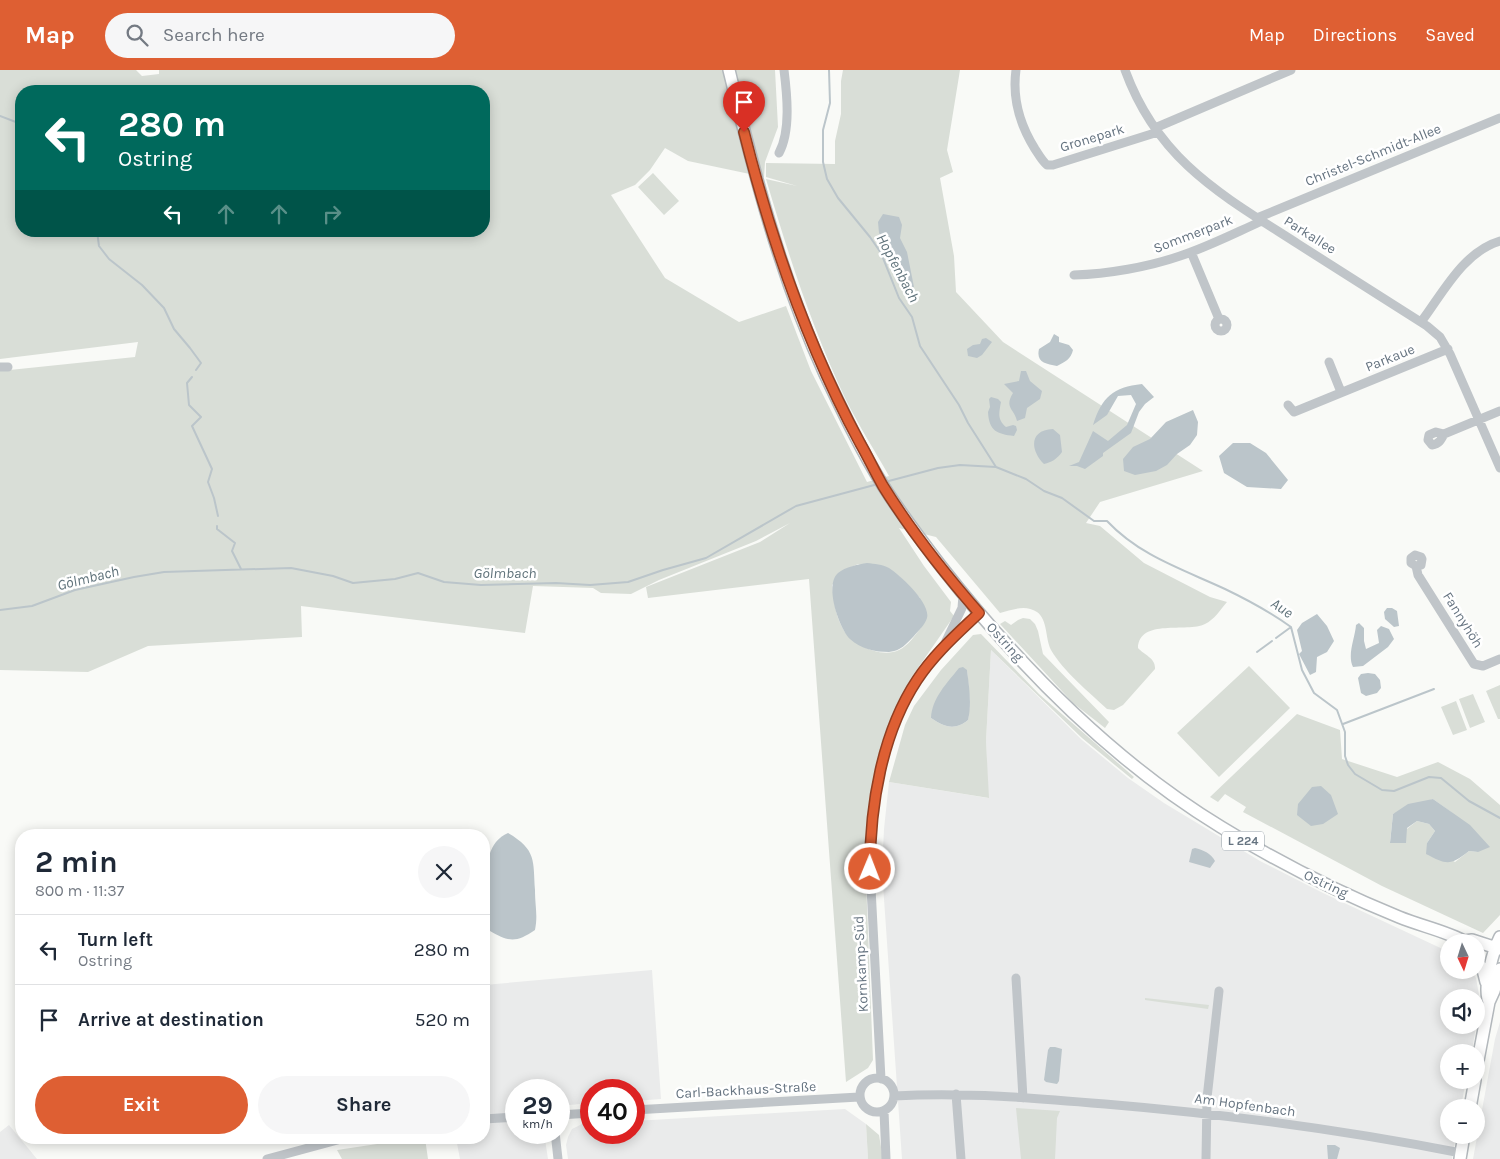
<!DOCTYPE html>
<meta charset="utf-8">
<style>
body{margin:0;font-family:Karla,sans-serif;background:#f6f6f7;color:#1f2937;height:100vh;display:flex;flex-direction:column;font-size:19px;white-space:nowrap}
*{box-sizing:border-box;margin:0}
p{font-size:16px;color:#747a83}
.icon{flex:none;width:28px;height:28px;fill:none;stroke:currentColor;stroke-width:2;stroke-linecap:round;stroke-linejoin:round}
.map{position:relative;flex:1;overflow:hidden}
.details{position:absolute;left:15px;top:759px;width:475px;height:315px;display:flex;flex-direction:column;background:#fff;border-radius:20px;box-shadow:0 2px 12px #0003}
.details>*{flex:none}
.top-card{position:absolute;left:15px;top:15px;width:475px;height:152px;border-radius:20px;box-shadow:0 2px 12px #0003;background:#00695c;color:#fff;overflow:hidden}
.needle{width:32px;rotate:176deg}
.controls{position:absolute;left:1440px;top:864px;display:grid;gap:10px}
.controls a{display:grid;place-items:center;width:45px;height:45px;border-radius:50%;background:#fff;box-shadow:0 2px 12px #0003;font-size:25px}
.speed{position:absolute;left:505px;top:1009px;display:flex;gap:10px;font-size:25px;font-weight:700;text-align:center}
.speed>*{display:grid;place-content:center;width:65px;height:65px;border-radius:50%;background:#fff;box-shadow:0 2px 12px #0003;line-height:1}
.speed small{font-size:12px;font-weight:400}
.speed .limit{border:8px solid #d22;background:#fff;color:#111}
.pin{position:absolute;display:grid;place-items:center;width:42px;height:42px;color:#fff;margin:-51px -21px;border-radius:50% 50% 50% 0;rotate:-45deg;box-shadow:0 0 5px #0007}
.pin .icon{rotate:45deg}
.me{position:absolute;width:55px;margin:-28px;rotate:1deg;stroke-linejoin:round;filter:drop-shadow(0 0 4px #0008)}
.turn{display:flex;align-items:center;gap:18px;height:105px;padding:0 20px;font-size:22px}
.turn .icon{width:65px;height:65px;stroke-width:2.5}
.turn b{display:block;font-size:35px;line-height:42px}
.lanes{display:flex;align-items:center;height:48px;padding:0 20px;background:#0003;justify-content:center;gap:25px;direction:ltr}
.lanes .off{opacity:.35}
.round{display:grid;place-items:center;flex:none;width:52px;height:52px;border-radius:26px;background:#f6f6f7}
.summary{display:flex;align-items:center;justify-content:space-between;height:85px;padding:0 20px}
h1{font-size:30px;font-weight:700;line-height:38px}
.button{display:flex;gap:10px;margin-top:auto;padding:10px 20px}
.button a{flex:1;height:58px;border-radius:30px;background:#de5f33;color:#fff;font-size:20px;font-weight:700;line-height:58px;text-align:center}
.button a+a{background:#f6f6f7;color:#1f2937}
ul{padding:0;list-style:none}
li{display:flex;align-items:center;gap:15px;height:70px;padding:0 20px;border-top:1px solid #e0e1e3}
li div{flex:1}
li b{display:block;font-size:19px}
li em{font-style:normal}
header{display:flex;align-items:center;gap:30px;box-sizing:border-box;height:70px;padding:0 25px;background:#de5f33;color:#fff}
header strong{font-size:24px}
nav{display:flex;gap:28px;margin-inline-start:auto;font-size:18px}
.search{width:350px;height:45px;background:#f6f6f7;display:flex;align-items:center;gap:12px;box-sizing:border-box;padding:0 18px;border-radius:28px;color:#747a83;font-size:19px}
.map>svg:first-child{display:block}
.built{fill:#eaebeb;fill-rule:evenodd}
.green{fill:#d9ded7;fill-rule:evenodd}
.water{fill:#bbc5ca}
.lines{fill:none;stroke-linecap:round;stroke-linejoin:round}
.stream{stroke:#bbc5ca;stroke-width:2}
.major-casing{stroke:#b4b9bd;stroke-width:14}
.minor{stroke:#c0c5c9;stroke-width:9}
.major{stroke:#fff;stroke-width:11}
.route-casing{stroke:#903e21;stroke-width:12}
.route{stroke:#de5f33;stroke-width:9}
.labels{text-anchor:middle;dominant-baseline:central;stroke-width:5;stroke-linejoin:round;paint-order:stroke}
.shield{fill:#fff;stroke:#949ea7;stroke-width:1}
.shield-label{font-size:12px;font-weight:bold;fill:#667481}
.street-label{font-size:14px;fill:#667481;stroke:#fff}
.water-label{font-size:15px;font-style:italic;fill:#60737b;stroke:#fff}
</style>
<header>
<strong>Map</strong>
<div class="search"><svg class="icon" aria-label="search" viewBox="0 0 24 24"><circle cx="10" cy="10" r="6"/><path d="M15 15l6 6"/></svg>Search here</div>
<nav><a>Map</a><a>Directions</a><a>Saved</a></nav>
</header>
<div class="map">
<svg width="1500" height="1089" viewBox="0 0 1500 1089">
<rect width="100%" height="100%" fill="#f9faf7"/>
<path class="built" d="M991 580 1082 670 1128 708 1164 733 1260 791 1323 823 1449 882V900H1471L1476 908 1480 930 1472 982H1449V1010H1466L1461 1037 1449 1038V1065H1456L1452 1089H902L882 800 884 759 889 712 988 728 986 671ZM1449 928H1476V955H1449Z
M652 900 661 1029 634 1031V1020H591V1033L559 1036V1020H516V1062L544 1063 548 1089H460L456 1068H484V915Z
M1500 952V1089H1473L1495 969Z
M845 1039 866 1054 868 1089H568L566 1075 568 1067 572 1059 582 1054 591 1053V1062H634V1051Z
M9 1055 37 1089H0V1062Z"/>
<path class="green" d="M0 0H136L142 6 159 4V0H775L778 57 765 92 764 107 688 91 665 78 650 100 635 115 611 125 665 208 739 252 786 236 811 301 867 412 889 406C875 381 859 356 846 330 812 258 788 184 766 109L797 116 766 107V93L835 94V71L841 44V11L843 0H960L947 80 953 102 940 108 954 186 956 222 1003 272 1203 401 1100 432 1086 453 1100 456 1144 493 1210 527 1227 532C1221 539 1214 550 1205 554 1187 563 1139 548 1138 578 1144 585 1156 588 1155 599L1123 635 1114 640 1107 639C1089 622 1063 601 1051 580 1045 568 1048 550 1037 542 1025 534 1012 540 1000 543L936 467 899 458 924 496 951 532 950 541 954 546 911 608 893 645 885 670 867 774 866 810 873 990 868 998 846 1012 809 509 648 528 646 517 760 472 790 453 756 471 659 510 631 524 601 523 593 518 533 516 525 563 301 536 302 567 148 576 88 602 0 600V301L135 287 138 272 0 289ZM21 21H484V161H21ZM858 494 899 506 920 528 921 558C915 565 908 576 899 580 881 589 850 574 842 557 835 544 834 529 832 515L849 498Z
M653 103 679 131 664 145 638 117Z
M1023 548 1030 549 1035 554 1038 561 1043 584 1109 652 1105 658 1073 633 1000 554 1005 551 1011 555 1018 550Z
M981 564 1039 624 1134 707 1132 709 1082 668 991 580 986 671 989 728 889 712 905 655 914 636 941 600 973 565ZM967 600 970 632 968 650C955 661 944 657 931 648Z
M1249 596 1290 638 1219 707 1177 663Z
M1500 615V649H1498L1486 621Z
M1473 624 1485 652 1470 658 1459 629Z
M1456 631 1467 660 1453 665 1441 637Z
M1297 644 1340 660 1342 689 1397 707 1438 692 1470 709 1500 735V845L1483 863 1382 816 1243 742 1246 737 1225 724 1218 732 1210 727ZM1433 729 1451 742 1478 782 1469 781 1455 792 1427 773 1435 761 1429 754 1417 751 1390 772 1393 744Z
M1145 928 1209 935 1208 939 1145 930Z
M1016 1038 1060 1041 1057 1048 1055 1089H1021Z
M866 1054 879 1065 883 1089H868Z
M417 1068H425L428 1089H342L337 1080Z"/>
<path class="water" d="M883 144 899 147 902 155 900 168 907 182 914 217H906L896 192 879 163 878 152Z
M1054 264 1059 267V272L1069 275 1073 280C1071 289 1065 292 1057 296 1045 294 1036 292 1039 279L1050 272Z
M986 268 992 272 982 285 977 288 968 286 967 279 973 275 980 274 982 269Z
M1021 301H1026L1030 311 1042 321 1040 329 1027 338 1025 348 1017 351C1014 338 1004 338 1013 323L1004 314 1019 311Z
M1142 314 1154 327 1145 334 1139 342 1131 363 1103 383V386L1085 399 1077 396H1069L1079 392 1093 361 1108 371 1127 355 1136 334 1131 325 1118 326 1107 345 1093 355C1102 327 1113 317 1142 314Z
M991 327 998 329 1001 332C999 343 997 349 1006 357L1013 355 1016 356 1017 360 1014 366C997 364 989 361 988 342L990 337 989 329Z
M1193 340 1198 352 1197 365 1190 375 1177 384 1167 395 1156 401 1135 405 1124 401 1123 389 1133 377 1150 369 1166 352Z
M1053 359 1060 365 1062 382C1057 389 1052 392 1044 394 1030 380 1029 360 1053 359Z
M1233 373H1250L1266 383 1288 410 1281 419 1247 417 1224 403 1219 386Z
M867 493C875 494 882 494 889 498 900 505 931 533 927 548 925 555 918 561 914 566 906 574 901 581 889 582 875 582 861 579 850 569 839 558 824 515 838 503 845 497 859 494 867 493Z
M1387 538H1392L1397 541 1399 556 1394 557 1385 549 1384 542Z
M1317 544 1327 556 1334 571 1327 582 1317 587 1316 602 1310 605 1299 584 1302 581 1297 560 1302 553Z
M1359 553 1364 558V571L1366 579 1379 573 1377 560 1381 556 1389 559 1394 569 1388 577 1363 596 1353 597C1347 585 1355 568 1356 555Z
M963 597 967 600C969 617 972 633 968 650 955 661 944 657 931 648 932 628 947 613 959 598Z
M1368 603 1375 604 1380 610 1381 618 1377 623 1366 626 1361 623 1358 608 1361 604Z
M1321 716 1331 725 1338 744 1323 754 1311 756 1297 745 1298 734 1312 717Z
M1433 729 1470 755 1490 777 1478 782 1469 781C1450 796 1447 795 1426 784L1427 773 1435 761 1429 754 1417 751 1407 758 1406 773H1390L1393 744 1408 734Z
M508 763C537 780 533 791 535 820 535 836 538 845 535 860 516 873 509 872 490 861L485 863 484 860 488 855 486 849C486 823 479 775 508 763Z
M1195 778C1203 780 1211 783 1215 791L1210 798 1189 792 1192 779Z
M1050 977H1055L1062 979 1059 1011 1057 1014 1046 1012 1044 1010 1048 980Z
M1327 1075H1335L1340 1078 1337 1089H1328Z"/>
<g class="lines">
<path class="stream" d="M829 0 830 33 823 60V92L827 109 838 128 870 167 881 183 899 228 912 247 920 276 959 335 968 353 996 397
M0 46 21 54
M97 161 99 176 109 189 142 215 164 238 174 259 190 278 201 293 196 300
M192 307 187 313 189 335 201 347 192 356 212 399 208 412 214 428 218 446
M885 412 938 398 960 395 996 397 1026 409 1044 421 1062 428 1094 451H1107C1140 486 1182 499 1225 519 1248 530 1270 542 1291 557L1302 600 1314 623 1337 640 1345 662V686L1348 695 1355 704 1382 720 1394 721 1429 707 1441 708 1469 731 1500 748
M217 456V459L235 473 232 481 241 499
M0 540 32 536 75 520 134 507 164 502 291 498 333 506 353 513 395 509 418 503 444 512 481 515 556 513 590 515 628 512 663 500 706 488 796 436 878 414
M1276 568 1291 557
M1257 582 1272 571
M1343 654 1434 619"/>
<defs>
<path id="major" d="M729 0C754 103 781 208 825 304 843 342 862 382 884 417 901 444 921 470 940 495 1019 596 1111 690 1221 757 1278 792 1337 822 1399 847 1421 856 1446 861 1466 872
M1464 871 1472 870 1500 879
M1476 889 1483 900 1486 912
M1488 929C1484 914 1493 881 1500 867
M1476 1001 1489 932 1494 921 1500 899
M1470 1038 1475 1010
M1460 1089 1464 1065"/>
</defs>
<use href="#major" class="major-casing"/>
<path class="minor" d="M1016 0C1012 29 1020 55 1035 79 1039 85 1042 91 1047 95H1053L1158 62
M1125 0C1158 91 1222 125 1298 174 1341 201 1384 229 1427 256L1440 267 1450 284 1500 398
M1155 58 1291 0
M779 83C791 61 787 24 784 0
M1257 148 1500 48
M1191 182 1219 249
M1074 205C1108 204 1148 197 1180 186 1208 177 1235 163 1262 151
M1215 255a6 6 0 1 1 12 0a6 6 0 1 1-12 0Z
M1421 252C1443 223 1463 182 1500 171
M1329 292 1341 322
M0 297H8
M1288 335 1294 342 1448 279
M1444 364C1441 370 1439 374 1432 375L1428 370 1429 365 1436 362 1444 364 1500 341
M1416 496 1421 495 1422 489 1421 487 1415 485 1411 488V493L1416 496 1418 505 1474 594 1483 596 1500 589
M946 571 962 538 963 525
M1016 908 1023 1028
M860 1025a17 17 0 1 1 34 0a17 17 0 1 1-34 0Z
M881 1009 870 799C870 735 882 664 917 610 934 584 957 564 979 543
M956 1024 961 1089
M894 1026C965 1022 1035 1028 1105 1034 1224 1044 1344 1060 1461 1083
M634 1040 859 1027
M884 1041 886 1089
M559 1045 591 1043
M484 1049 516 1047
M555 1062 558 1089
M267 1089 345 1068
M1206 1089 1207 1028 1219 921"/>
<use href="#major" class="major"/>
</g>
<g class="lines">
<defs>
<path id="route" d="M744 62C771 170 807 275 860 373 868 387 875 402 883 416 911 461 945 504 979 543 957 564 934 584 917 610 882 663 870 735 870 799"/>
</defs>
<use href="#route" class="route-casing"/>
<use href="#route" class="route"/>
</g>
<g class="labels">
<rect class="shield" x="1222" y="761.5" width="42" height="19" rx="4"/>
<g class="shield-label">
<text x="1243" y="771">L 224</text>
</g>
<g class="street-label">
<text transform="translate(1092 68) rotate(-17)">Gronepark</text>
<text transform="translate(1373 85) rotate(-22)">Christel-Schmidt-Allee</text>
<text transform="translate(1193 164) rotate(-21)">Sommerpark</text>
<text transform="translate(1310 165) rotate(32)">Parkallee</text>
<text transform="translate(1390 288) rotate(-22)">Parkaue</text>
<text transform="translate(1463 550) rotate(58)">Fannyhöh</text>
<text transform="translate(1005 572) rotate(48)">Ostring</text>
<text transform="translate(1326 814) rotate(25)">Ostring</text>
<text transform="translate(861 894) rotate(-93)">Kornkamp-Süd</text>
<text transform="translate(746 1020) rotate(-3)">Carl-Backhaus-Straße</text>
<text transform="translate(1245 1035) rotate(8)">Am Hopfenbach</text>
</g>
<g class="water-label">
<text transform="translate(898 198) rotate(62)">Hopfenbach</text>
<text x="505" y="503">Gölmbach</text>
<text transform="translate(88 508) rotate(-14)">Gölmbach</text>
<text transform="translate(1282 538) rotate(34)">Aue</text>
</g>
</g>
</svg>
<div class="controls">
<a><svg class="needle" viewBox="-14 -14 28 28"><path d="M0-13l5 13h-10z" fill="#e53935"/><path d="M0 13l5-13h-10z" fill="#747a83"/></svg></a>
<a><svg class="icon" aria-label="sound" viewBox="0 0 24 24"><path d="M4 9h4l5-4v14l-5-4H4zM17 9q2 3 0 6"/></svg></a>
<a>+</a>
<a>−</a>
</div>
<div class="speed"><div>29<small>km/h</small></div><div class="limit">40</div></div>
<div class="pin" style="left:744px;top:62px;background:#d93025"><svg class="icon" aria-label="arrive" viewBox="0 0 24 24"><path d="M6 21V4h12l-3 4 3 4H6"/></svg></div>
<svg class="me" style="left:870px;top:799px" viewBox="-20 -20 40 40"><circle r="17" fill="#de5f33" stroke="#fff" stroke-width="3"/><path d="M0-11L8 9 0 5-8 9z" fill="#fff"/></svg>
<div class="top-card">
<div class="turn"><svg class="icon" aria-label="left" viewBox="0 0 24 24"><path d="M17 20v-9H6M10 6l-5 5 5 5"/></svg><div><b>280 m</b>Ostring</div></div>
<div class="lanes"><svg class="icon" aria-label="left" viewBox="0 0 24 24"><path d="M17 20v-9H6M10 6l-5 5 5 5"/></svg><svg class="icon off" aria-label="ahead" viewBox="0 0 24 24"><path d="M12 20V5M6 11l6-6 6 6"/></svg><svg class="icon off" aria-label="ahead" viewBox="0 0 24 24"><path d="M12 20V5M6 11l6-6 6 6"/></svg><svg class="icon off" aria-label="right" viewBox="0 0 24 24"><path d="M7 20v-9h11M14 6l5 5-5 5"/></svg></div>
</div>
<section class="details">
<div class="summary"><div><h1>2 min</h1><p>800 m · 11:37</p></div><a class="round"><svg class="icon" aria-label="close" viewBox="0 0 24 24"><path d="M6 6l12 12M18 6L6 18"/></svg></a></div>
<ul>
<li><svg class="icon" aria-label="left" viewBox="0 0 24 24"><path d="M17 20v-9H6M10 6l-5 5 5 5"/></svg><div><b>Turn left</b><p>Ostring</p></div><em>280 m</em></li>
<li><svg class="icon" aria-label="arrive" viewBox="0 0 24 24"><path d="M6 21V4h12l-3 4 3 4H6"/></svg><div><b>Arrive at destination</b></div><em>520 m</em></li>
</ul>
<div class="button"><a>Exit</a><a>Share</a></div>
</section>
</div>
